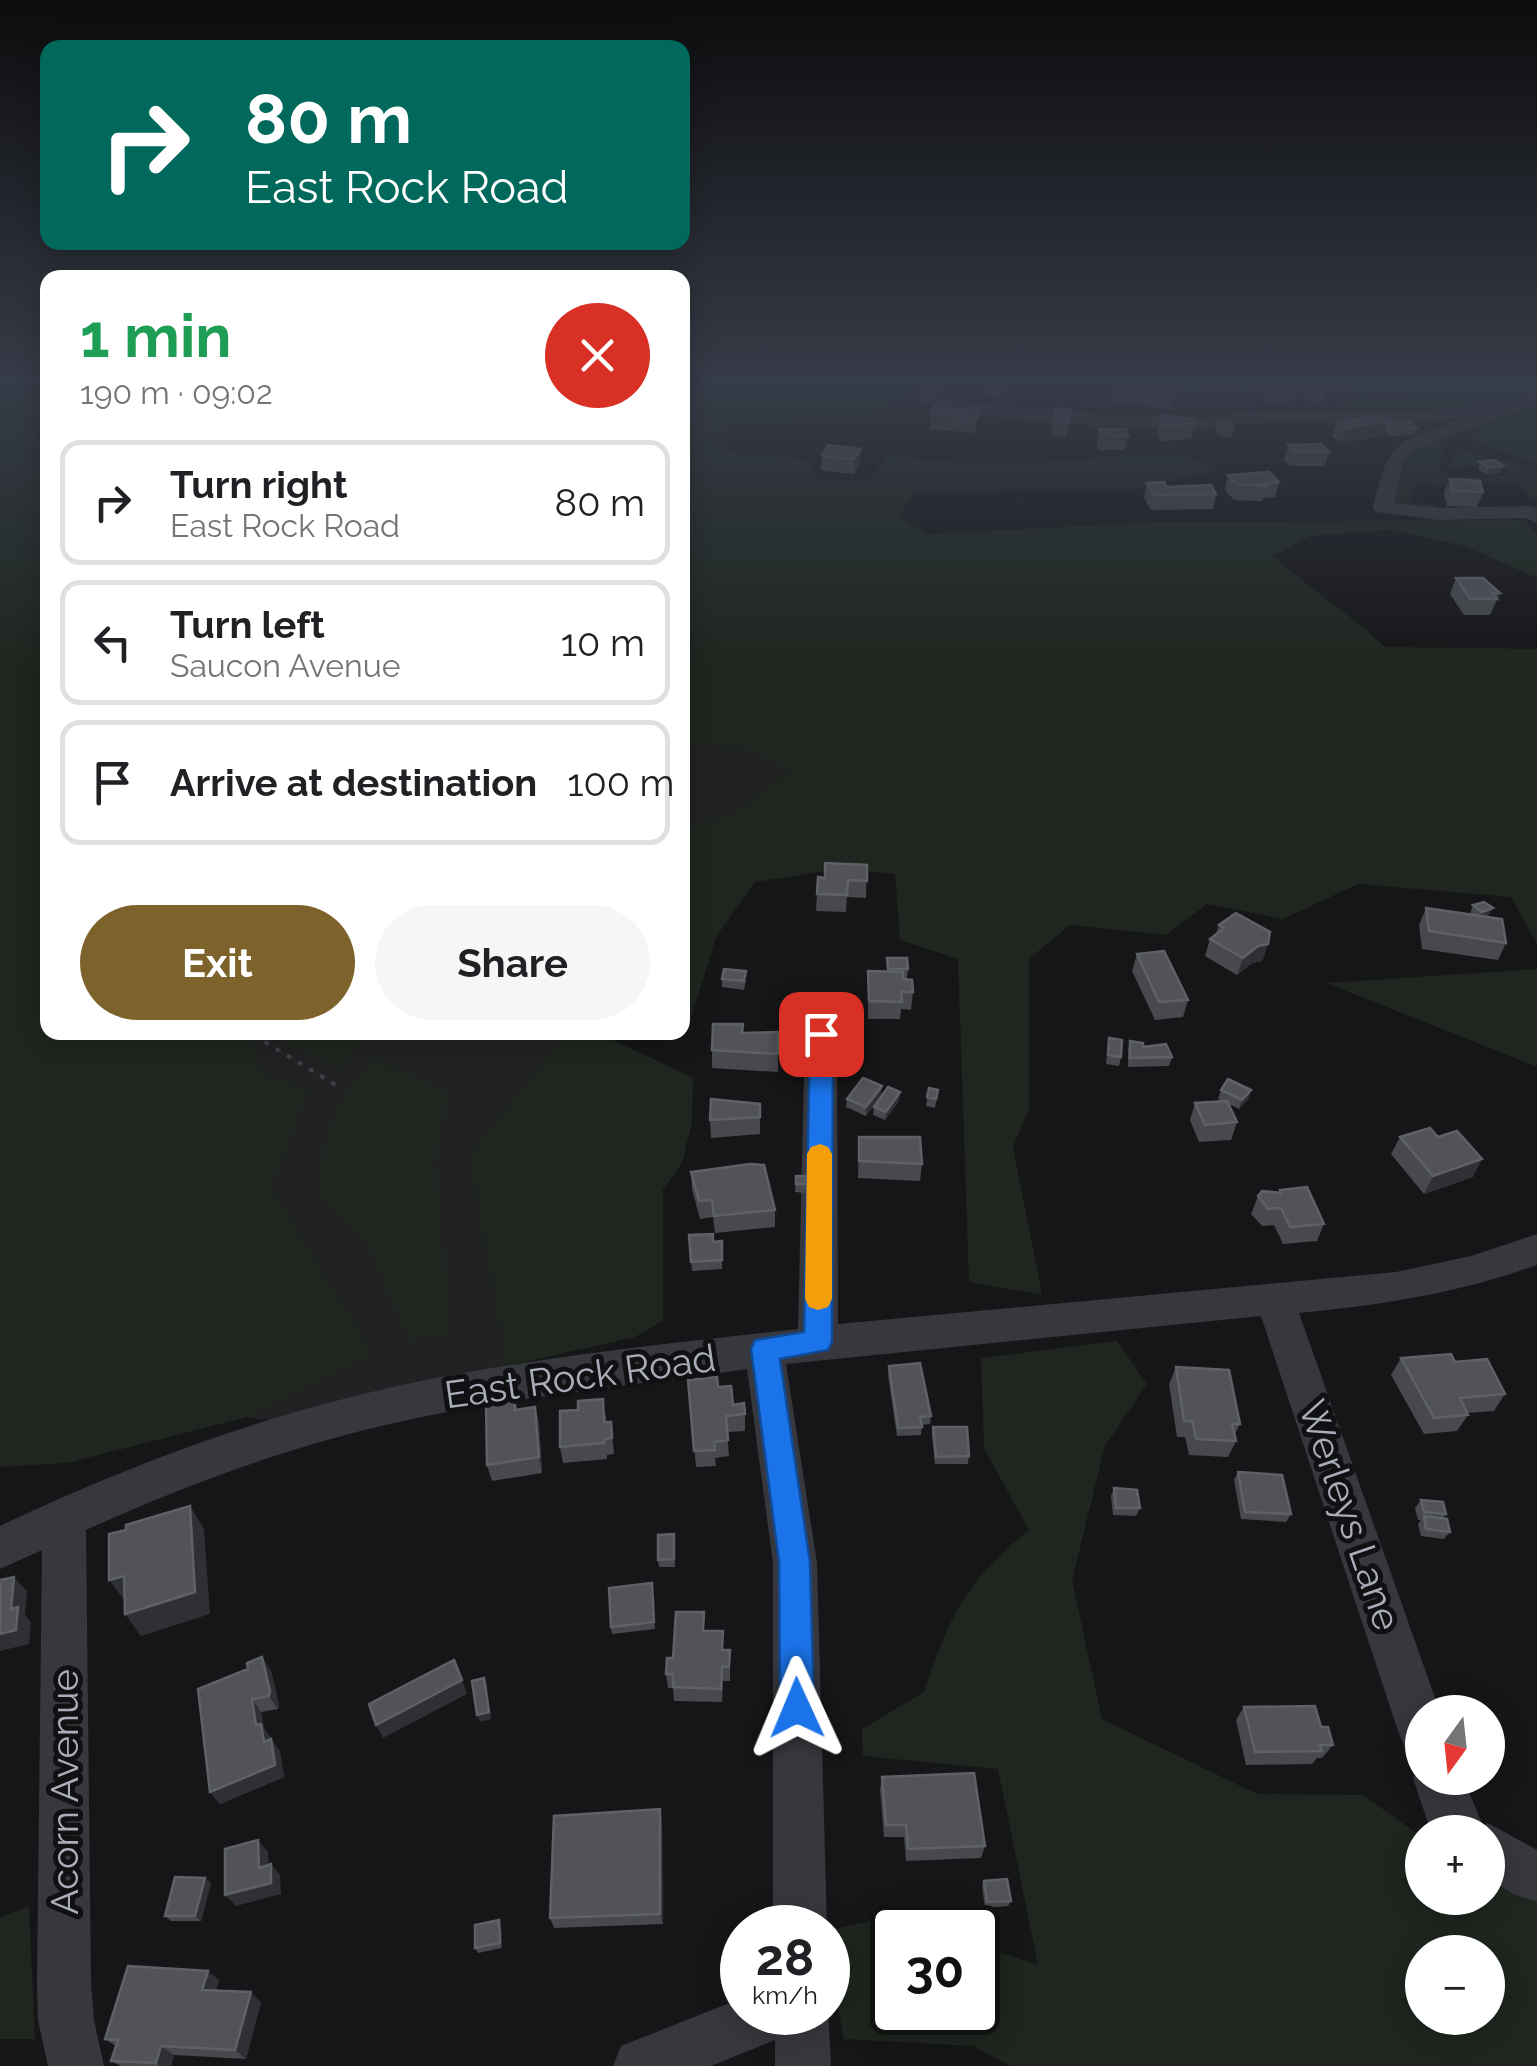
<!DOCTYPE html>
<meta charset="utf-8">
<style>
body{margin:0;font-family:Raleway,sans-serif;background:#f6f6f6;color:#202124;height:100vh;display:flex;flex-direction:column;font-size:38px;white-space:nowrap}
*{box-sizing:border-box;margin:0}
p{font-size:32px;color:#757577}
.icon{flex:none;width:55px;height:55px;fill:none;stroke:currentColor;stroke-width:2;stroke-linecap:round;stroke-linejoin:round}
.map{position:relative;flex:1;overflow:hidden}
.side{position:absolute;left:40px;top:270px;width:650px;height:770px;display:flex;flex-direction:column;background:#fff;border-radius:20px;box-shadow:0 5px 25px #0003}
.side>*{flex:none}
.banner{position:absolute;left:40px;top:40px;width:650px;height:210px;border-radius:20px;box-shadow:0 5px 25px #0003;background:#00695c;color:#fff;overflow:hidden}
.needle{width:65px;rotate:195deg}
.tools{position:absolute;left:1405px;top:1695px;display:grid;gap:20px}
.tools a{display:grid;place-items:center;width:100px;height:100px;border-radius:50%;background:#fff;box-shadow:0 5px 25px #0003;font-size:50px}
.speed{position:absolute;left:720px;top:1905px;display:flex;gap:20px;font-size:50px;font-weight:700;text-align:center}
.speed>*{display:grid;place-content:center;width:130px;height:130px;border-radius:50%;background:#fff;box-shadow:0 5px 25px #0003;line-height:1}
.speed small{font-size:25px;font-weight:400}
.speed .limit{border:5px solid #111;border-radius:15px;background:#fff;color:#111}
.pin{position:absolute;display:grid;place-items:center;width:85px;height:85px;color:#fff;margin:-42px;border-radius:20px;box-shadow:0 5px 15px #0006}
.me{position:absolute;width:110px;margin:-55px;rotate:359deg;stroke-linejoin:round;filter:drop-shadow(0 0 8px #0008)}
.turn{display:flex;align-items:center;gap:35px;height:210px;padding:0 40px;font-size:45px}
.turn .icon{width:130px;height:130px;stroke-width:2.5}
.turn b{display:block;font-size:70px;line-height:85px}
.round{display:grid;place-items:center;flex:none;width:105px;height:105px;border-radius:52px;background:#f6f6f6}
.overview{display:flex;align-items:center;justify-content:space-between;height:170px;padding:0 40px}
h1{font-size:60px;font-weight:700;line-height:75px;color:#1e9e55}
.action{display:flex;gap:20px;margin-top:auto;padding:20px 40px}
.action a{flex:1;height:115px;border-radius:60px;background:#7e622b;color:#fff;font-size:40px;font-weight:700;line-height:115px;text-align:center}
.action a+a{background:#f6f6f6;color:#202124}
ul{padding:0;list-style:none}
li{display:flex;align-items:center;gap:30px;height:125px;margin:0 20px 15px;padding:0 20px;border:5px solid #e0e0e0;border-radius:20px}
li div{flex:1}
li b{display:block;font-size:38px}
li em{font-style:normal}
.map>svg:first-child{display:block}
.built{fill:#222225}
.green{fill:#1e261f;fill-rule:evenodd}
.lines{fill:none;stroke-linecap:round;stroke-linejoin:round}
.path{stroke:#3d3f44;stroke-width:4;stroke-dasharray:5 8;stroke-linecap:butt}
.minor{fill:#37383d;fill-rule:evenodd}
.major{fill:#53555c;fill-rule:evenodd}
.wall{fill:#47494d}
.shaded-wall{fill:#2f3033}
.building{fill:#525359;stroke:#5f6168;stroke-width:2.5}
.route{fill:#1a73e8;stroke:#114b97;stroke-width:2.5}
.slow{fill:#f59e0b}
.labels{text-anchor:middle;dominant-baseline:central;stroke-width:10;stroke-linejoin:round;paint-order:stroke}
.near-street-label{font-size:38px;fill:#a8adb8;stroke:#111113}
</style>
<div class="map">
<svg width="1537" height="2066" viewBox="0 0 1537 2066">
<rect width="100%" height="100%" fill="#161618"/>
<path class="built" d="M1035 380 1245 390 1254 409 1160 412 1030 398Z
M682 745 746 749 791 769 735 812 683 828Z
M249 1033H566L468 1156 507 1366 285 1423 247 1417 374 1354 272 1188 308 1090 264 1075Z"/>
<path class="green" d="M0 380H47L48 1032 249 1033 264 1075 309 1090 272 1188 374 1354 247 1417 67 1463 0 1467Z
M682 380H929L870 418 730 427 715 439 726 452 811 460 817 480 868 481 888 456 989 465 1178 453 1220 470 1133 489 915 492 897 517 929 534 1158 522 1525 520 1537 536V578L1465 546 1391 530 1310 536 1273 556C1309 588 1350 614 1385 647L1537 649V944L1511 897 1358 884 1283 919 1207 904 1166 935 1070 925 1029 959V1108L1013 1147 1042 1295 969 1282 958 959 900 940 895 874 839 869 755 882 716 937 688 1028 683 1025V828L735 812 790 770 746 749 683 745Z
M1421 390 1512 392 1525 396 1470 411 1266 414 1254 409 1324 407 1356 400 1353 391 1401 397Z
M1537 402V464L1478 443 1469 433 1506 412Z
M1434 443 1445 445 1439 468 1450 478 1510 475 1505 466 1483 463 1451 469 1448 467 1458 449 1528 466 1537 477V501L1516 484 1489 481 1463 487 1417 485 1410 502 1436 506 1437 510 1391 507C1397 470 1392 451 1434 443Z
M1537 969V1067L1326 983Z
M272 1032H371V1033L341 1069 270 1037Z
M566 1033H598L693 1078 692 1123 682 1163 663 1189V1321L635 1337 507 1366 468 1156Z
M374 1057 448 1094 435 1162 452 1333 409 1341 366 1242 319 1196C324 1125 330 1112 374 1057Z
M1117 1341 1147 1384 1105 1446 1072 1580 1102 1719 1257 1794 1363 1795 1422 1837V1898H1488V1869L1537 1894V2066H1011L973 2046 844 2039 828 1958V1930L895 1916 929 1927 892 1928V2012H978V1945L1038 1965 998 1769 863 1756 862 1729 924 1692C950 1615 965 1582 1029 1530L984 1448 981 1358ZM1422 1952H1488V2018H1422Z
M29 1906 35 2039H0V1918Z"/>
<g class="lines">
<path class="path" d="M263 1032 260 1039 339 1087"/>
<path class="minor" d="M933 380H954L936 395 951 401 1092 414 1201 418 1252 411H1431L1508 402 1537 392V403L1411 451 1403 462 1394 503 1439 508 1529 506 1537 508V523L1525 518 1439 520 1376 512 1373 508C1389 436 1398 443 1464 418 1395 427 1326 421 1257 423 1237 423 1217 429 1197 429 1152 429 944 421 918 399L921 389Z
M821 1022 832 1026 837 1034 838 1324 1396 1272 1471 1256 1537 1234V1265C1458 1293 1383 1305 1299 1313L1440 1712H1422V1755L1405 1748 1398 1731 1261 1316 786 1364 817 1563 827 1928H773V1563L747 1369C629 1386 510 1397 394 1423 288 1447 185 1485 86 1530L91 1982 94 2020 104 2066H48L38 2020 37 1982 42 1550 0 1569V1526C124 1467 257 1417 393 1387 525 1358 664 1344 798 1329L805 1034 810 1026Z
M1420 1760 1422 1778H1463L1483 1826 1488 1823 1537 1850V1902L1513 1894 1488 1878V1832H1431L1413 1778Z
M742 1998V2012H828V2007L831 2066H775V2040L711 2066H613L621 2046Z"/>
<path class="major" d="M1114 380H1537V394L1176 390 1125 387Z"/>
</g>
<path class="wall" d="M1006 380 1003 398 984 397 986 383Z
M1112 380H1177L1171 408 1167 407 1166 411 1157 406 1109 403Z
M1264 380 1298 387 1294 401 1267 402 1261 393Z
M1306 380H1323L1328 388 1324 402H1308L1302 392Z
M1055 408 1070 424 1066 437 1051 436Z
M979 412 975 433 930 429 931 414Z
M1160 415 1194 424 1191 439 1160 441 1157 430Z
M1217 421 1233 429 1232 437 1218 436 1215 428Z
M1387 421 1416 428 1414 435 1389 436 1384 430 1383 436 1342 442 1332 437 1337 422Z
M1099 429 1128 436 1125 450H1098L1097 443Z
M1288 445 1329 452 1325 466H1290L1284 460Z
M861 449 860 463 854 474 825 471 821 469 822 455Z
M1480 462 1501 473 1487 475 1478 469Z
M1228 475 1279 482 1275 497 1263 498 1262 501 1234 500 1225 490Z
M1450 479 1483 492 1477 507 1447 506 1444 493Z
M1147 483 1216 494 1213 509 1151 510 1144 498Z
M1456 578 1500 593 1490 615H1464L1450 594Z
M867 865 866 898 847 897 846 912 816 911 818 877 825 878Z
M1473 905 1489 917 1506 943 1498 960 1422 949 1419 925 1426 908 1470 914Z
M1219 925 1268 944 1262 961 1252 963 1237 975 1205 956 1210 939 1216 934Z
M1137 954 1188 1000 1183 1017 1155 1020 1132 971Z
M887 958 908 969 907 978H903L913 992 911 1010 901 1009 900 1019H868V971L887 972Z
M722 979 746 980 744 990 722 987Z
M778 1032V1072L712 1068V1050L742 1033Z
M1109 1038 1121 1057 1119 1066 1106 1064Z
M1130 1041 1172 1057 1169 1066 1128 1067V1050Z
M929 1088 938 1090 935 1108 926 1106Z
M1221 1090H1251L1248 1099 1239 1109 1229 1104 1237 1122 1231 1140 1199 1142 1190 1120 1195 1103 1222 1101 1218 1099Z
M881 1095 866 1116 846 1107 847 1099Z
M899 1101 885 1120 873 1115 874 1107Z
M760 1104V1134L711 1138 710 1120Z
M859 1137 922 1164 920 1181 858 1178Z
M1400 1137 1473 1177 1424 1194 1391 1154Z
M691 1172 775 1210V1227L715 1233 713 1217 700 1219 692 1189Z
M796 1176H806V1193L795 1192Z
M1280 1190 1324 1224 1317 1241 1283 1244 1274 1225 1262 1226 1251 1214 1258 1196 1279 1193Z
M689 1235 713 1242 722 1241V1269L692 1271Z
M1401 1358 1455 1362 1505 1394 1494 1411 1467 1413 1468 1415 1457 1431 1424 1434 1391 1375Z
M889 1366 931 1416 930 1424 922 1425 921 1435 897 1436 888 1375Z
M1176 1367 1240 1424 1234 1436 1236 1441 1228 1457 1189 1455 1185 1437H1177L1169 1384Z
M688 1380 718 1387 733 1405 745 1414V1431L727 1432 729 1456 715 1458 716 1466 696 1467Z
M515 1399 517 1410 535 1407 539 1423 542 1473 492 1481 487 1465Z
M606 1415V1422H611L614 1454 607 1455V1459L563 1463 560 1447Z
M933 1427 969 1456 968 1464H935L932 1435Z
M1238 1472 1291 1514 1286 1522 1241 1519 1234 1480Z
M1114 1488 1140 1508 1136 1516 1113 1515 1111 1496Z
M1421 1500 1446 1514 1443 1519 1450 1532 1444 1539 1421 1536 1418 1524 1421 1520H1418L1415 1508Z
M675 1542V1567H659L658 1560Z
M652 1583 655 1629 612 1634 611 1627Z
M705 1631 723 1650H730V1681H723L722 1702 674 1701 673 1688H668L666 1674 673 1658Z
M248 1669 271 1671 279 1705 278 1709 261 1712 264 1728 280 1752 284 1777 220 1804 210 1792Z
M1244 1707 1321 1727 1333 1745 1322 1758H1317L1312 1764 1246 1765 1236 1720Z
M882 1777 985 1846 981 1858 906 1861 904 1837H884L880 1789Z
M662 1821 663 1924 554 1928 550 1918Z
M205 1878 211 1883 201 1921H171L165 1916Z
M984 1881 1011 1901 1008 1906 985 1908 982 1886Z
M499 1920 501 1925 502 1948 478 1953 475 1948Z
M219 1980 216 1990 261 2002 246 2059 174 2055 171 2066H121L111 2061 116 2046 105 2039Z"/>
<path class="shaded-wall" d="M1387 421 1383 436 1342 442 1346 428Z
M861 449 860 463 854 474V459Z
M1503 466 1501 473 1487 475 1490 468Z
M1493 908 1488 917 1478 921 1482 912Z
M1268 944 1262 961 1252 963 1237 975 1243 958 1258 946Z
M882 1086 881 1095 866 1116V1107Z
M1251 1090 1248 1099 1239 1109 1242 1100Z
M900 1092 899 1101 885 1120 886 1112Z
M1482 1159 1473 1177 1424 1194 1433 1176Z
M535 1407 539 1423 542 1473 539 1457Z
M190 1506 204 1529 210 1614 141 1636 125 1614Z
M124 1576 126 1602 109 1580Z
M14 1577 27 1591 25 1615 31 1622 29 1644 0 1651V1634L11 1609Z
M262 1657 271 1671 279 1705 278 1709 269 1696Z
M484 1678 487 1685 491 1719 480 1722 477 1715Z
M462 1680 467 1694 383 1738 376 1725Z
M252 1699 261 1712 264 1728 270 1737 273 1755 264 1742 256 1725Z
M271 1739 280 1752 284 1777 220 1804 210 1792Z
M660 1809 662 1821 663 1924 660 1914Z
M258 1840 268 1852 269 1879 259 1868Z
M271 1864 280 1875 281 1894 236 1906 225 1895Z
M205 1878 211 1883 201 1921 195 1916Z
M499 1920 501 1925 502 1948 500 1943Z
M208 1971 219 1980 214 1999 202 1990Z
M251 1992 261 2002 246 2059 235 2050Z
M161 2046 174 2055 171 2066H160L156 2063Z"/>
<path class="building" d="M986 380H1006L1004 384 986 383Z
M1265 380H1293L1298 387 1270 388Z
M1307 380H1323L1328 388H1312Z
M934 407 979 412 977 419 931 414Z
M1055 408 1072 410 1068 423 1053 422Z
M1160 415 1193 419 1194 424 1163 426Z
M1379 416 1387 421 1346 428 1337 422Z
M1217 421H1230L1233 429H1220Z
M1410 421 1416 428 1391 429 1386 422Z
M1099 429H1126L1128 436 1101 435Z
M1321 444 1329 452 1294 451 1288 445Z
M828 445 861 449 854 459 825 457 822 455Z
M1494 460 1503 466 1490 468 1480 462Z
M1269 472 1279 482 1263 484 1266 486 1237 485 1228 475Z
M1450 479 1480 481 1483 492 1452 491Z
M1164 482 1167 487 1211 485 1216 494 1154 495 1147 483Z
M1456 578H1483L1500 593H1492L1497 599H1470Z
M825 863 867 865V881L848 880 847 895 817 894 818 877 825 878Z
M1484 902 1493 908 1482 912 1473 905Z
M1426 908 1502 919 1506 943 1429 931Z
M1236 913 1270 932 1268 944 1258 946 1243 958 1210 939 1224 928 1219 925Z
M1164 951 1188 1000 1159 1002 1137 954Z
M887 958H907L908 969H888Z
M724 969 746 971 744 981 722 979Z
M868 971 903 972V979L912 980 913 992H901L902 1002 869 1001Z
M713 1024H743L742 1033 778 1032V1054L712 1050Z
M1109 1038 1122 1040 1121 1057 1108 1055Z
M1130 1041 1143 1043V1047L1166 1044 1172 1057 1130 1058Z
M863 1078 882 1086 866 1107 847 1099Z
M1228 1079 1251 1090 1242 1100 1221 1090Z
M888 1087 900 1092 886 1112 874 1107Z
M929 1088 938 1090 936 1099 927 1097Z
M711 1099 760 1104V1117L710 1120Z
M1227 1101 1237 1122 1205 1125 1195 1103Z
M1430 1128 1438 1137 1457 1131 1482 1159 1433 1176 1400 1137Z
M859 1137H920L922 1164 859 1161Z
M750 1164 764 1165 775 1210 714 1216 712 1200 699 1201 691 1172Z
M796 1176H806V1184H796Z
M1307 1187 1324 1224 1290 1227 1281 1208 1268 1209 1258 1196 1262 1191 1281 1193 1280 1190Z
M713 1234V1242L722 1241V1260L691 1262 689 1235Z
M1451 1354 1455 1362 1487 1359 1505 1394 1460 1398 1468 1415 1434 1418 1401 1358Z
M920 1363 931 1416 920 1417 922 1427 898 1428 889 1366Z
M1176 1367 1229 1370 1240 1424H1232L1236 1441 1196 1439 1192 1421H1184Z
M717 1377 718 1387 731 1386 733 1405 744 1403 745 1414 726 1416 728 1440 714 1442 715 1450 694 1451 688 1380Z
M515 1399V1410L535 1407 539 1457 487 1465 486 1403Z
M603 1399 604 1422H611L612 1438 605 1439 604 1443 560 1447V1411L578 1410V1401Z
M933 1427H967L969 1456 936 1457Z
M1238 1472 1282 1475 1291 1514 1245 1512Z
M1114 1488 1137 1490 1140 1508H1116Z
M1421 1500 1443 1502 1446 1514 1424 1512Z
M190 1506 195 1592 125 1614 124 1576 109 1580V1534L126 1530V1525Z
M1424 1516 1447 1519 1450 1532 1426 1529Z
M674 1534V1559L658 1560V1535Z
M14 1577 11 1609 18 1607 16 1630 0 1634V1580Z
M652 1583 654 1622 611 1627 609 1588Z
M676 1612H704L703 1631H723L722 1650H730L729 1667H722L721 1689 673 1687V1674H666L667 1658H673Z
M262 1657 270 1691 269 1696 252 1699 256 1725 261 1724 264 1742 271 1739 275 1765 210 1792 198 1689 248 1669 247 1663Z
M454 1660 462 1680 376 1725 369 1704Z
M484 1678 489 1712 477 1715 472 1681Z
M1315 1706 1321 1727H1328L1333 1745H1320L1322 1751 1255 1752 1244 1707Z
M974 1773 985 1846 908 1849 906 1825H886L882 1777Z
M660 1809V1914L550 1918 554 1816Z
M258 1840 259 1868 271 1864V1883L225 1895V1849Z
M175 1877 205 1878 195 1916H165Z
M1007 1879 1011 1901 987 1902 984 1881Z
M499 1920 500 1943 475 1948V1925Z
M128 1966 208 1971 202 1990 251 1992 235 2050 161 2046 156 2063 111 2061 118 2040 105 2039Z"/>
<linearGradient id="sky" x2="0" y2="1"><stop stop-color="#0c0c0d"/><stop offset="0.57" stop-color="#363c48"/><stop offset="1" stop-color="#363c48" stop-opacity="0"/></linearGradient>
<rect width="1537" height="669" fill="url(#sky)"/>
<path class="route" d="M821 1026 833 1034 832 1342 828 1350 780 1359 810 1562 814 1708 809 1720 797 1725 785 1720 780 1708 779 1562 751 1349 755 1340 804 1332 810 1034Z"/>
<path class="slow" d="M820 1144 828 1147 832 1154V1299L828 1307 818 1310 809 1307 805 1299 807 1154 811 1147Z"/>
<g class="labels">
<g class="near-street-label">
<text transform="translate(580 1376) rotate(-8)">East Rock Road</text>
<text transform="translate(1350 1515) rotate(71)">Werleys Lane</text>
<text transform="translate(64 1792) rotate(-90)">Acorn Avenue</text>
</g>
</g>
</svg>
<div class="tools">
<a><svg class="needle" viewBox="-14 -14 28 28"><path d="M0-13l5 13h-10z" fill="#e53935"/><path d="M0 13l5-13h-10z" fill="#757577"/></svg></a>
<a>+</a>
<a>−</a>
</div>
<div class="speed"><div>28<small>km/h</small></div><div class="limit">30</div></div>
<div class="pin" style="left:821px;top:1034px;background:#d93025"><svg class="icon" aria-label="arrive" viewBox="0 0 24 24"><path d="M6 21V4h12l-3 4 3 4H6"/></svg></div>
<svg class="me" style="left:797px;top:1708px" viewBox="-20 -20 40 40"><path d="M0-17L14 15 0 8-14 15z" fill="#1a73e8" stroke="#fff" stroke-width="4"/></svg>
<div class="banner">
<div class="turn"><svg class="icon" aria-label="right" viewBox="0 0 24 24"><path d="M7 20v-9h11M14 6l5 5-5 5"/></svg><div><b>80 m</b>East Rock Road</div></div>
</div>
<section class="side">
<div class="overview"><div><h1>1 min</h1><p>190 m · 09:02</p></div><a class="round" style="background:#d93025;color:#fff"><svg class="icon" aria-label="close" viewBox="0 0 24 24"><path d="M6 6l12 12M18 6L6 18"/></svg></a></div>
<ul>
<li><svg class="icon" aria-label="right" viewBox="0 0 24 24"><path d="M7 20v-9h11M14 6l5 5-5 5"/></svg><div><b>Turn right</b><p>East Rock Road</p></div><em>80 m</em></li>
<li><svg class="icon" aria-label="left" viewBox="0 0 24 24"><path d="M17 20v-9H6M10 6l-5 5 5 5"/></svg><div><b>Turn left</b><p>Saucon Avenue</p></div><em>10 m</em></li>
<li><svg class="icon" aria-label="arrive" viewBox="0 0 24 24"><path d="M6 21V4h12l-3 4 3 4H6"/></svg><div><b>Arrive at destination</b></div><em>100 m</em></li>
</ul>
<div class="action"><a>Exit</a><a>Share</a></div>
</section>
</div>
